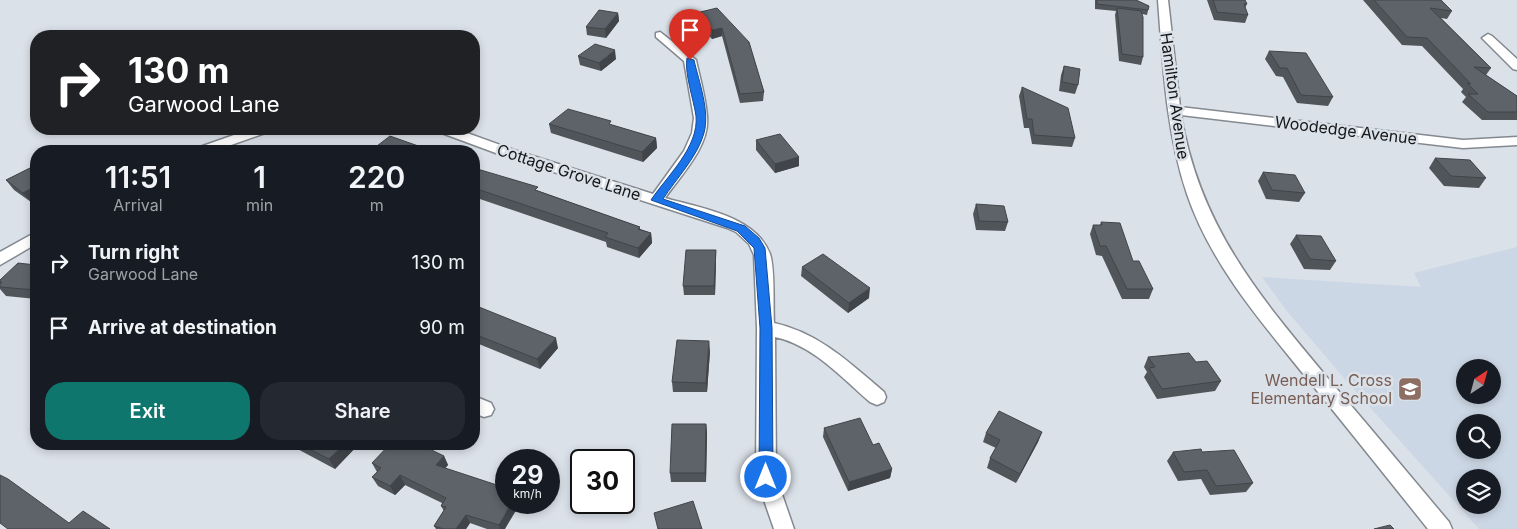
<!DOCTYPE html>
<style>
body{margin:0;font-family:Inter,sans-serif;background:#242831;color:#f1f3f6;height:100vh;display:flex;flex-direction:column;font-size:19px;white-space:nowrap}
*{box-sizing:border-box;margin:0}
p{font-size:16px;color:#9ea1a6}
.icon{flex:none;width:28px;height:28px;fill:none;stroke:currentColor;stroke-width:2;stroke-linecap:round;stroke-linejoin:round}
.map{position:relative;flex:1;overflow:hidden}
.details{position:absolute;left:30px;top:145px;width:450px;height:305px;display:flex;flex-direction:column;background:#171b24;border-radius:20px;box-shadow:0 2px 8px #0003}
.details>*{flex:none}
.top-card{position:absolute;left:30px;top:30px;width:450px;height:105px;border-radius:20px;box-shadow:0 2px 8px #0003;background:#202124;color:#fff;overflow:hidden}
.needle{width:32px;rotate:36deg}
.controls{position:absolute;left:1456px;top:359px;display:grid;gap:10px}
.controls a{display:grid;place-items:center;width:45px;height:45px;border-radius:50%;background:#171b24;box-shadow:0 2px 8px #0003;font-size:25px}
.speed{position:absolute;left:495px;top:449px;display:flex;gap:10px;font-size:25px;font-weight:700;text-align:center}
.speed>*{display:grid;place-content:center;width:65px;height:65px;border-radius:50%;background:#171b24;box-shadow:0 2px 8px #0003;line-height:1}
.speed small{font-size:12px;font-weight:400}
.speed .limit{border:2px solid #111;border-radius:8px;background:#fff;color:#111}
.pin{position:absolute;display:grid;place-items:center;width:42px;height:42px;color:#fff;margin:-51px -21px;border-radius:50% 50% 50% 0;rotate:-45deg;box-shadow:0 0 5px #0007}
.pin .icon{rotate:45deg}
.me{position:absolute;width:55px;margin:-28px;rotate:0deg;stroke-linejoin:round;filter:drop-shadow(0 0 4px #0008)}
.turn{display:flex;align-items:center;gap:18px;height:105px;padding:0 15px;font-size:22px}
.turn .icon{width:65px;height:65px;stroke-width:2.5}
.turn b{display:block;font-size:35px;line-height:42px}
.eta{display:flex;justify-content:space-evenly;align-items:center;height:85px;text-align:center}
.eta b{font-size:30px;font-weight:600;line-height:35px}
.action{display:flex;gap:10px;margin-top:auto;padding:10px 15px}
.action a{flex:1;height:58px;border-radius:20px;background:#0f766e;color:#fff;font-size:20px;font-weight:600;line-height:58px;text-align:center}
.action a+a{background:#242831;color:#f1f3f6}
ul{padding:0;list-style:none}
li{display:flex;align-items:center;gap:15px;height:65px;padding:0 15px}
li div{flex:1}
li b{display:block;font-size:19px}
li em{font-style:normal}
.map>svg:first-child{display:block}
.built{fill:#ccd7e5;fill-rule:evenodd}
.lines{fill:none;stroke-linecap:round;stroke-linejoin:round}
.minor-casing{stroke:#848990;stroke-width:3}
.minor{fill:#fff;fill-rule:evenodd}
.wall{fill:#50555a}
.shaded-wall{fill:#41454a}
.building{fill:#5d6369;stroke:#41454a}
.route{fill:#1a73e8;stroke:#114b97}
.labels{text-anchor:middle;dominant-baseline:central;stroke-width:5;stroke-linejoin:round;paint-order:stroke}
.street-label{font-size:16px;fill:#141618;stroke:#dbe1e9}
.education-label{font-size:16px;fill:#785e54;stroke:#dbe1e9;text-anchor:end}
</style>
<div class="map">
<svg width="1517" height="529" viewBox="0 0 1517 529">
<rect width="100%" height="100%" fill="#dbe1e9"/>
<path class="built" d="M1517 247V529H1479L1349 384 1286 310 1262 277 1421 287 1414 273ZM1465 368H1492V395H1465ZM1465 422H1492V450H1465ZM1465 478H1492V505H1465Z"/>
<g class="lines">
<defs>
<path id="minor" d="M1158 0H1168L1180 107 1463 140 1517 137V145L1463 148 1181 115C1200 230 1264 302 1336 388 1374 432 1411 477 1449 522L1452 529H1428C1388 479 1349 430 1309 381 1263 324 1211 265 1187 194 1166 131 1163 66 1158 0Z
M660 32 696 60C700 79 706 98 707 117 710 146 681 175 665 198 700 208 756 216 770 254 775 269 773 305 774 323 819 333 850 363 884 392L886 397 884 402 877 405 870 402C842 378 813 345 775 337L776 477 794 529H774L756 477 757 328 754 255 749 244 736 232 727 228 504 156 439 132 437 129H456L514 150 653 194 684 151 692 133 694 118 684 61 656 37V33Z
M1488 34 1492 36 1517 59V70L1513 69 1482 38Z
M251 129H270L268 132 214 151H195L197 148Z
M36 232V244L0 265V252Z
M474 396 491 403 494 409 491 415 484 417 474 413Z"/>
</defs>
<use href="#minor" class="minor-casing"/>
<use href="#minor" class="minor"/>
</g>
<path class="wall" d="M1095 0H1136L1149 6 1147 15 1142 14 1143 57 1141 65 1119 61 1115 15 1116 11 1095 9Z
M1207 0H1245L1247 4 1245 8 1248 15 1245 23 1214 20Z
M1363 0H1441L1452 11 1447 19 1441 18 1491 68 1486 75 1517 96V120H1482L1462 102 1466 97 1461 92 1463 89 1422 46 1402 45Z
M618 13 619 21 606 38 587 35 586 27Z
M696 13 749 42 764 92 763 101 740 103 722 36 712 39 696 22Z
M1269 51 1333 97 1328 106 1297 103 1283 77 1276 76 1265 59Z
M578 56 616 59 601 71 580 65Z
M1064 66 1078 85 1075 94 1059 91 1061 75Z
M1022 87 1075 138 1072 147 1032 144 1029 128H1024L1019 96Z
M549 124 612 125 656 138 657 148 643 162 551 133Z
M756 140 799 157V166L775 173 756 150Z
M1435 158 1486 178 1479 188 1444 186 1429 168Z
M36 165V199L31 202 14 190 6 180Z
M474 168 640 227V229L651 233 652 243 639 258 607 247 606 242 474 197Z
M1263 172 1305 193 1299 202 1266 199 1258 181Z
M976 204 1008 222 1005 231 976 230 973 214Z
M1101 222 1133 261 1153 289 1149 299H1122L1102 256 1096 255 1090 234 1093 225H1100Z
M1296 235 1336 261 1330 270 1304 269 1290 244Z
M716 250V260L715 295H684L683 286Z
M36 265V299L6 296 0 289V280Z
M802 267 869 298 848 313 801 276Z
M474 305 558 348 540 369 474 342Z
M710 351 707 392H673L672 382Z
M1148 357 1196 362 1221 381 1215 391 1157 399 1144 377 1147 372 1144 367Z
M706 424 707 433 706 482H671L670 473Z
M824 428 873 445 892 469 890 478 848 491 823 437Z
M1042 432 1038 442 1016 483 987 468 990 458 996 448 983 442 986 433Z
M289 444H359L335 469 290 445Z
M1173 452H1202L1253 483 1246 492 1210 495 1201 479 1178 481 1167 461Z
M444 456 448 465 445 468 505 529H487L470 523 466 529H436L434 526 444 511 441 506 442 503 405 485 395 495 378 486 372 477 377 472 372 463Z"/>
<path class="shaded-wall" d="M618 13 619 21 606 38 605 29Z
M722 28V36L712 39V30Z
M615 50 616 59 601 71 599 63Z
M656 138 657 148 643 162 642 152Z
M424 148 425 151H419Z
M799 157V166L775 173V164Z
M36 186V199L31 202 23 193Z
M651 233 652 243 639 258 638 248Z
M716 250V260L715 295 714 286Z
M870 288 869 298 848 313 849 303Z
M556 338 558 348 540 369 537 359Z
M709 341 710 351 707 392 706 383Z
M706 424 707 433 706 482 705 473Z
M1042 432 1038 442 1016 483 1020 474Z
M345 444H359L335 469 329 459Z
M444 456 448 465 440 474 436 465Z
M892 469 890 478 848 491 849 482Z
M400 475 405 485 395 495 390 486Z
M512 502H521L505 529H500L499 525Z
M466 515 470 523 466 529H456Z"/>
<path class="building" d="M1097 0H1136L1149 6 1148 10 1097 4Z
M1213 0H1245L1247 4H1244L1248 15 1217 12Z
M1374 0H1441L1452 11 1430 8 1491 68 1474 67 1517 96V112H1488L1468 94H1478L1467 83 1471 84 1427 38 1407 37Z
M717 8 749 42 764 92 740 94 722 28 712 30 696 13Z
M1117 8 1141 11 1143 17V57L1122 54Z
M599 10 618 13 605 29 586 27Z
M595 44 615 50 599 63 578 56Z
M1269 51 1306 53 1333 97 1301 95 1287 68H1280Z
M1064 66 1080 69 1078 85 1062 82Z
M1022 87 1068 108 1075 138 1034 135 1032 119H1027Z
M568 109 611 121 609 124 656 138 642 152 549 124Z
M780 134 799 157 775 164 756 140Z
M390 136 424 148 419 151H380L373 149Z
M1435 158 1470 160 1486 178 1451 176Z
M36 165V186L23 193 6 180Z
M474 168 538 187 535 190 640 227 638 229 651 233 638 248 605 237 608 233 474 188Z
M1263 172 1295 175 1305 193 1272 190Z
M976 204 1004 206 1008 222 979 221Z
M1101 222 1120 223 1133 261H1139L1153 289H1127L1106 246H1100L1093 225H1102Z
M1296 235 1321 236 1336 261 1310 259Z
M686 250H716L714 286H683Z
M823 254 870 288 849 303 802 267Z
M18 263 36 265V290L0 287V284L2 282H0V280Z
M474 305 556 338 537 359 474 334Z
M677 340 709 341 706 383 672 382Z
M1189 353 1196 362 1207 361 1221 381 1162 389 1149 368 1155 367 1148 357Z
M999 411 1042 432 1020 474 990 458 1000 440 986 433Z
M860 418 873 445 879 443 892 469 849 482 824 428Z
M672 424H706L705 473H670Z
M299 444H345L329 459Z
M390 444H419L444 456 436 465 506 488V502H512L499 525 466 515 456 529H444L434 526 446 507 441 506 446 498 400 475 390 486 372 477 381 468 372 463Z
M1201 449 1202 452 1234 450 1253 483 1216 486 1207 470 1184 472 1173 452Z
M0 475 8 479 69 523 83 511 110 529H8L0 523Z
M693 501 702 529H658L654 513Z
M1390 525 1394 529H1374Z"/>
<path class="route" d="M687 58 694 60C699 82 710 111 704 133 698 156 676 179 663 199L745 226 759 238 765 248 772 328 773 477 771 482 766 484 761 482 759 477 760 328 754 248 737 231 651 200C667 176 699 147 696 116 694 101 684 72 687 58Z"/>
<defs>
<symbol id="school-square" viewBox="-11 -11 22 22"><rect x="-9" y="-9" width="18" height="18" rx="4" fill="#8d6e63" stroke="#dbe1e9"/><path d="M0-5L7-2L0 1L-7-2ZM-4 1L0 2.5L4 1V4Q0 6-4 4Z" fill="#fff"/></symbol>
</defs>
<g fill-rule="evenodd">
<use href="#school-square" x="1396" y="375" width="28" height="28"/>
</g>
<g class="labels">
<g class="street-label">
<text transform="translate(1175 96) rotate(82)">Hamilton Avenue</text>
<text transform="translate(1346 130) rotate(7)">Woodedge Avenue</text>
<text transform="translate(569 172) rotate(18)">Cottage Grove Lane</text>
</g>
<g class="education-label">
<text x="1392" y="380">Wendell L. Cross<tspan x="1392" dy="18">Elementary School</tspan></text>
</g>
</g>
</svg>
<div class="controls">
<a><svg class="needle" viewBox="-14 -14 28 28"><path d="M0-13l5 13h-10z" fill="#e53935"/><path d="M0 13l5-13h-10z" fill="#9ea1a6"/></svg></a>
<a><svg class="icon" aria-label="search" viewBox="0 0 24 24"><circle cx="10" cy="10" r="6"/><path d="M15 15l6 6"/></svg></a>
<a><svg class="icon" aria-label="layers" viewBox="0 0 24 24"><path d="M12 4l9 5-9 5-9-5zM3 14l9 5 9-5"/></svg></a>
</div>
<div class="speed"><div>29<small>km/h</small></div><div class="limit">30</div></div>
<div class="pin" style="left:690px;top:60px;background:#d93025"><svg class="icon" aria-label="arrive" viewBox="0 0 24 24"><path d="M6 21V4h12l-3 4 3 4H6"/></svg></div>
<svg class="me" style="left:766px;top:477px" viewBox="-20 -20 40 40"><circle r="17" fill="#1a73e8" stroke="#fff" stroke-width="3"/><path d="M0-11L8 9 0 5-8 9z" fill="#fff"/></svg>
<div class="top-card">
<div class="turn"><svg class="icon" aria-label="right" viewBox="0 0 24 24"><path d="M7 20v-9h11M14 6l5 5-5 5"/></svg><div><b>130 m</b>Garwood Lane</div></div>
</div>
<section class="details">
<div class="eta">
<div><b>11:51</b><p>Arrival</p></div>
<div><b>1</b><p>min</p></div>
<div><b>220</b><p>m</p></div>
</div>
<ul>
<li><svg class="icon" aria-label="right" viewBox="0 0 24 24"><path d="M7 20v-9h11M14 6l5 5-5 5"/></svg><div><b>Turn right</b><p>Garwood Lane</p></div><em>130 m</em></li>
<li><svg class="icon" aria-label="arrive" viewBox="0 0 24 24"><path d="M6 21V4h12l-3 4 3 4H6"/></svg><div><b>Arrive at destination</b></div><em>90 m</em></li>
</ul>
<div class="action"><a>Exit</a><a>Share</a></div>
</section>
</div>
